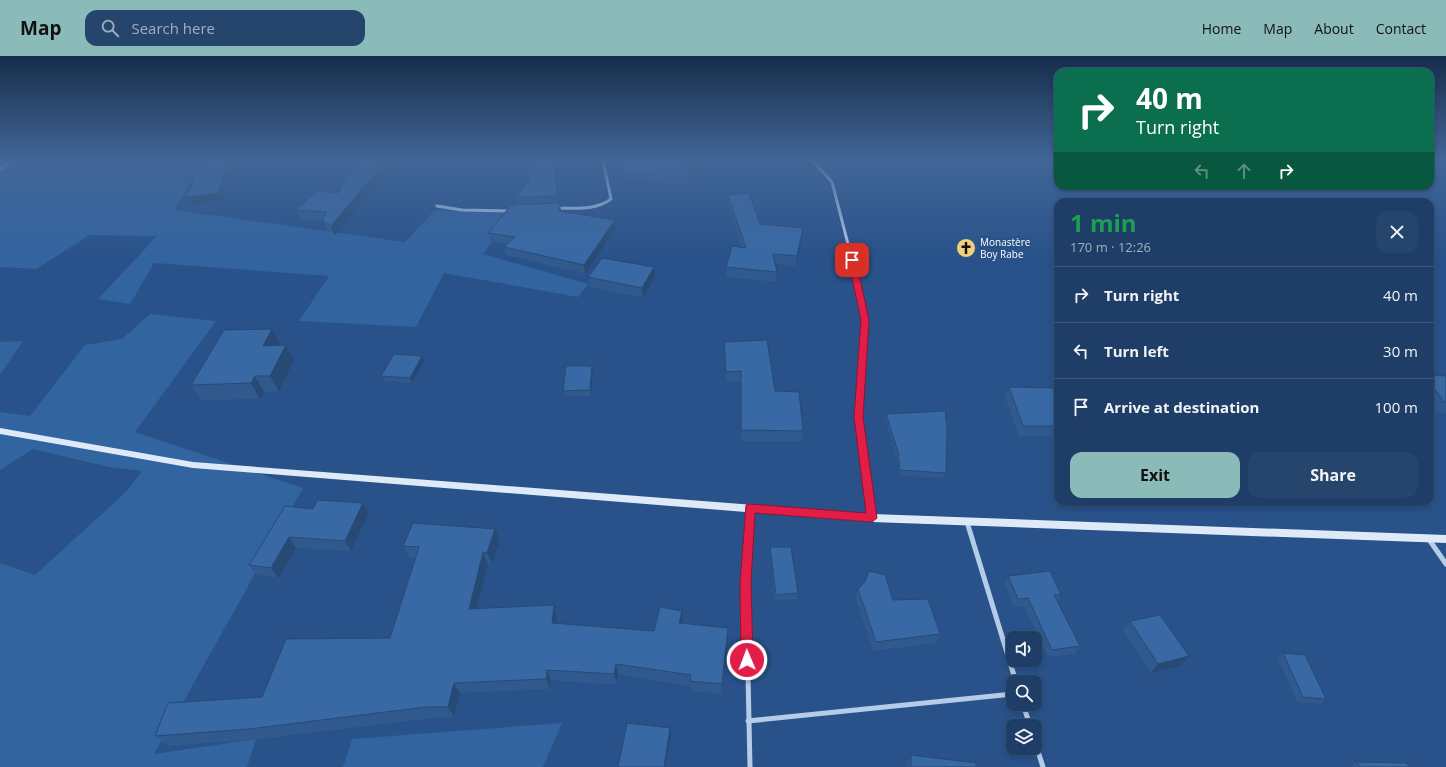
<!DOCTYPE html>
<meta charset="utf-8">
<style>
body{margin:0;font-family:"Open Sans",sans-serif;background:#26456d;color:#f1f3f6;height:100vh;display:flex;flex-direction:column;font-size:15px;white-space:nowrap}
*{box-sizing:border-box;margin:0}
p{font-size:13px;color:#a1aec0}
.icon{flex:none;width:22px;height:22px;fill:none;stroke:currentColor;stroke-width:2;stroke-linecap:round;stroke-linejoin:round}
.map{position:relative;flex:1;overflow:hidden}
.drawer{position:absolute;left:1054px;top:142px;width:380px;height:308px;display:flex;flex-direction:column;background:#1e3e67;border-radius:12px;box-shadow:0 2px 6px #0003,0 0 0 1px #3c577b}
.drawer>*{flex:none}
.banner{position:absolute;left:1054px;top:12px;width:380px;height:122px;border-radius:12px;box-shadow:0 2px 6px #0003,0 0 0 1px #3c577b;background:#0b6e4f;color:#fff;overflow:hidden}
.controls{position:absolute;left:1006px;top:575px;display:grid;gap:8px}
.controls a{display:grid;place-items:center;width:36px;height:36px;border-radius:8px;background:#1e3e67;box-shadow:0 2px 6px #0003,0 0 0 1px #3c577b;font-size:20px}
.pin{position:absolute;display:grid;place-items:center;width:34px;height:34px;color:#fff;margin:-17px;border-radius:8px;box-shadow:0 2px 6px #0006}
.me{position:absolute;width:44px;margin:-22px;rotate:359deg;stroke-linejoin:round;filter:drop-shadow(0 0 3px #0008)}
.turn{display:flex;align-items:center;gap:14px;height:84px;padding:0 16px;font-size:18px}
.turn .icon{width:52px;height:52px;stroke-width:2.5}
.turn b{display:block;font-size:28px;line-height:34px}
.lanes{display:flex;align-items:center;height:38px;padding:0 16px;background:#0003;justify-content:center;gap:20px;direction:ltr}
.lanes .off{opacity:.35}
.round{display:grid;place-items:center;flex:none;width:42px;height:42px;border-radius:12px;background:#26456d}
.headline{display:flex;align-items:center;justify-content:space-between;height:68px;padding:0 16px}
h1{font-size:24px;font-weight:700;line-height:30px;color:#1e9e55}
.primary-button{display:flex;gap:8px;margin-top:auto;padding:8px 16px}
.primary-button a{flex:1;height:46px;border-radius:12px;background:#8bbbb9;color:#111;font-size:16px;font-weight:700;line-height:46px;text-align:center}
.primary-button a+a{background:#26456d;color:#f1f3f6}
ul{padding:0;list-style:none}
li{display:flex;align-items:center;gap:12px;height:56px;padding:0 16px;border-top:1px solid #3c577b}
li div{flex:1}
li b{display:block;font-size:15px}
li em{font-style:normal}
header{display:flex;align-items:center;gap:24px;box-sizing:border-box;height:56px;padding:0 20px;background:#8bbbb9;color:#111}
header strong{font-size:19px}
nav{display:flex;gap:22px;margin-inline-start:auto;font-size:14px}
.search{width:280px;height:36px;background:#26456d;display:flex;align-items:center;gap:10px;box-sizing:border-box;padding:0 14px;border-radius:12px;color:#a1aec0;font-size:15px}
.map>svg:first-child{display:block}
.green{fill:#3264a0}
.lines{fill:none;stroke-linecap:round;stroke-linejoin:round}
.stream{fill:#a9c7e9;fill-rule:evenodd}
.minor-far2{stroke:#b5cce9;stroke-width:3}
.minor-far1{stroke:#b5cce9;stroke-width:4}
.minor{stroke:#b5cce9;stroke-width:5}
.secondary{fill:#dfeaf8;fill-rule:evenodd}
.wall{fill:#305a8e}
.shaded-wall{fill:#274a74}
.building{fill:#3869a5;stroke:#274a74}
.route{fill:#e11d48;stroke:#92132f}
.labels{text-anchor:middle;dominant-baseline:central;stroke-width:4;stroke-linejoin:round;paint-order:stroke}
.far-poi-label{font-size:10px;fill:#fff;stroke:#285289;text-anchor:start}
</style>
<header>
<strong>Map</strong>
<div class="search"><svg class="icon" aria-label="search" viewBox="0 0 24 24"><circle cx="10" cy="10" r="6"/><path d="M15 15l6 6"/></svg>Search here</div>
<nav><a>Home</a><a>Map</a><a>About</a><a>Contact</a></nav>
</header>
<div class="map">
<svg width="1446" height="711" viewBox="0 0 1446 711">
<rect width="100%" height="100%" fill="#285289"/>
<path class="green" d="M0 104H203L174 154 405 186 435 154 514 157 483 198 588 228 578 241 444 217 416 271 299 265 329 220 154 207 130 248 98 243 157 180 89 179 37 213 0 211Z
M150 258 216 265 135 376 303 432 154 698 256 683 247 711H0V507L35 519 127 435 142 415 109 411 33 393 0 414V356L30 360 85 289 122 283Z
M23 285 0 319V286Z
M562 667 543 711H343L352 683Z"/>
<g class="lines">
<path class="stream" d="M9 104H15L0 116V111Z"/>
<path class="minor-far2" d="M812 104 832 126 856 219 864 260
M437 150 462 154 510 155
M555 152C574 152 595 155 611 143L603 104"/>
<path class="minor-far1" d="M864 259 859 361 872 458
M750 458V452"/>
<path class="minor" d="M750 457 746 527 750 711
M871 457 872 462
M967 466 1016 626
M1428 482 1446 508
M1023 648 1030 670
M748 665 1013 638
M1035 686 1043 711"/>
<path class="secondary" d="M0 372 193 406 872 458 1446 479V487L872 466 193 412 0 378Z"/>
</g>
<path class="wall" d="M357 104H398L391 118H386L335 179 326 173 323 165 300 163 296 154 338 137Z
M556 110 558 147 561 155 615 164 616 172 585 218 506 199 504 191 507 188 491 185 488 177 517 148 516 141Z
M622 117 689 122V127L623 122Z
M728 139 760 168 802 182 796 210 775 207 777 216 776 226 726 221V211L742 191 728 148Z
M588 221H655L643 242 590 231Z
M272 273 280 288V289H286L294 304 279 335 264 336 260 343 201 344 191 329Z
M724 286 775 335 803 375 802 385H741V326H726L724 296Z
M424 305 412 327 384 325 381 320Z
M592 310 593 315 591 340H564L563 335Z
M1430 319 1446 320V357L1435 356 1430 350Z
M1009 331 1058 332V407L1052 380H1019L1005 341Z
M886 358 946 417 944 422 899 420 897 402 885 364Z
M363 447 369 457 351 495 296 492 279 522 257 519 249 509 313 453Z
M500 485 492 508H488L477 553 554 549 557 561V568L654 575 683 566V567L728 583 722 638 691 635 690 630 618 618 617 629 551 624 550 633 460 637 454 661 433 662 259 683 167 690 155 680 262 641 390 582 415 502H409L403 490Z
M770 491 798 537 797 543 775 544 770 497Z
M1008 520 1061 539 1057 545 1080 590 1075 598 1048 601 1024 550 1014 551 1005 528Z
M865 526 893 544 940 578 936 587 873 595 856 543 858 533Z
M1130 565 1189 600 1180 610 1151 617 1123 575Z
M1283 597 1326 643 1321 648 1297 646 1278 602Z
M911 699 976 711H907V707Z
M1357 706 1409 711H1350Z"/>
<path class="shaded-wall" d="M229 104H232L234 108 222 145 192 149 187 141Z
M391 104H398L391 118 388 109Z
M554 104 556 110 558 150 557 140Z
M382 109 386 118 335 179 331 170Z
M560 147 561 156 559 155Z
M615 164 616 172 585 218 584 209Z
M803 172 802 182 796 210 797 200Z
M654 211 655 221 643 242 642 232Z
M272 273 280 288 271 305 263 290Z
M286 289 294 304 279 335 270 320Z
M422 300 424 305 412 327 410 322Z
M592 310 593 315 591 340 590 334Z
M255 320 264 336 260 343 251 327Z
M363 447 369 457 351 495 345 485Z
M495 473 500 485 492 508 487 497Z
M289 481 296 492 279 522 271 512Z
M483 496 488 508 474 565 469 553Z
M554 549 557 561 556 578 552 567Z
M682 555 683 566 680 578 679 567Z
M728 572V583L722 638V628Z
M1189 600 1180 610 1151 617 1158 608Z
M616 608 618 618 617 629 614 618Z
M547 614 551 624 550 633 546 623Z
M454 627 460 637 454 661 448 651Z
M670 672 671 679 665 711H664Z"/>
<path class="building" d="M202 104H229L218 137 187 141Z
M357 104H391L388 109H382L331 170 322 164 327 156 296 154 318 134 338 137Z
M528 104H554L557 140 516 141 529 125Z
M624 104H686L689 122 622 117Z
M749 137 760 168 803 172 797 200 773 198 777 216 726 211 732 190 746 192 728 139Z
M560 147 559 155 615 164 584 209 504 191 515 181 488 177 511 149Z
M602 202 654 211 642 232 588 221Z
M272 273 263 290 286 289 270 320H255L251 327 191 329 224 274Z
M767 284 775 335 799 336 803 375 741 374V315L726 316 724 286Z
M394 298 422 300 410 322 381 320Z
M566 310H592L590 334 563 335Z
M1430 319 1446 320V346H1444L1430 326Z
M1009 331 1058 332V378L1056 370H1023Z
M945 355 947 372 946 417 900 414 898 396 886 358Z
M317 444 363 447 345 485 289 481 271 512 249 509 285 450 313 453Z
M413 467 495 473 487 497 483 496 469 553 554 549 552 567 654 575 660 551 682 555 679 567 728 572 722 628 690 625 691 619 616 608 614 618 547 614 546 623 454 627 448 651H426L249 673 155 680 168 647 262 641 286 583 390 582 419 491 403 490Z
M770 491H791L798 537 776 539Z
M869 515 885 519 893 544 928 543 940 578 876 586 858 533 865 526Z
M1050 515 1061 539H1054L1080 590 1052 594 1028 542 1018 543 1008 520Z
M1160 559 1189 600 1158 608 1130 565Z
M1283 597 1305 599 1326 643 1303 641Z
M627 667 670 672 664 711H618Z
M911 699 976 707V711H911Z
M1357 706 1407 707 1409 711H1360Z"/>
<linearGradient id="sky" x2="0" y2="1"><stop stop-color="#162d4b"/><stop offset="0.51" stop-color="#426697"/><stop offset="1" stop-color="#426697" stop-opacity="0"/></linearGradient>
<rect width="1446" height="203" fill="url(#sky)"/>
<path class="route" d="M852 201 856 204 869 264 863 361 877 462 872 466 755 457 751 527 753 604 751 607 747 609 743 607 741 604 740 527 746 449 750 448 866 457 854 361 861 264 848 204Z"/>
<defs>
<symbol id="church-disc" viewBox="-11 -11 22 22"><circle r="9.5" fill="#f1cf7b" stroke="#285289"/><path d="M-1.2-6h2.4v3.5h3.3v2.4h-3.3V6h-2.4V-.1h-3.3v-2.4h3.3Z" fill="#111"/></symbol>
</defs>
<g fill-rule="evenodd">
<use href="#church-disc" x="955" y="181" width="22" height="22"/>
</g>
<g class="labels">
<g class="far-poi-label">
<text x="980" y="186">Monastère<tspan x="980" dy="12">Boy Rabe</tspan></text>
</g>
</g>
</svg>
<div class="controls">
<a><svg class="icon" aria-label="sound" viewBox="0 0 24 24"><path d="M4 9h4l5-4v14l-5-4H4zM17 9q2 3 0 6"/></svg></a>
<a><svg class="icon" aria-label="search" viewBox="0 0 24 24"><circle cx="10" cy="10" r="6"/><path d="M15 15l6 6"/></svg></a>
<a><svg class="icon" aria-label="layers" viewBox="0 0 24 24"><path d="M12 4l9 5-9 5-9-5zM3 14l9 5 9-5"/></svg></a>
</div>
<div class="pin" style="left:852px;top:204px;background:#d93025"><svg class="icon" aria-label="arrive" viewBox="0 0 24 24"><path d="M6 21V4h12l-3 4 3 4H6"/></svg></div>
<svg class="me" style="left:747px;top:604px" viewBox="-20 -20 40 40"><circle r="17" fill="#e11d48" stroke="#fff" stroke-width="3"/><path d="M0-11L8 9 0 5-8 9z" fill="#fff"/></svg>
<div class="banner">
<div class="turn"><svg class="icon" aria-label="right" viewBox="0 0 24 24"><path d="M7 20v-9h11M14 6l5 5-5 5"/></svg><div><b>40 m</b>Turn right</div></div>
<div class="lanes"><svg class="icon off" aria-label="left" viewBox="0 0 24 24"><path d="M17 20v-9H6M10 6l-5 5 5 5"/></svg><svg class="icon off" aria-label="ahead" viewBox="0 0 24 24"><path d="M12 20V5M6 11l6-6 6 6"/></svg><svg class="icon" aria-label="right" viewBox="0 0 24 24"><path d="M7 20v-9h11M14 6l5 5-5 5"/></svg></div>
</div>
<section class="drawer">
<div class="headline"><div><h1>1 min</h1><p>170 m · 12:26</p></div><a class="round"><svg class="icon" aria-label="close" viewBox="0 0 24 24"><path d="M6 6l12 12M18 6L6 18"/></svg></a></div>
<ul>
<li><svg class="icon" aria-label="right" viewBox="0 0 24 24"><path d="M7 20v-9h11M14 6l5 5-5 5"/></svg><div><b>Turn right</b></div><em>40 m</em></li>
<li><svg class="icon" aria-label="left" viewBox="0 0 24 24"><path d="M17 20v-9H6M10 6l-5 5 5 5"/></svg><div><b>Turn left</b></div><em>30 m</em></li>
<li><svg class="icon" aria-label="arrive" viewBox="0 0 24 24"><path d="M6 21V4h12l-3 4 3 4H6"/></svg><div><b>Arrive at destination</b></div><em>100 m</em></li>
</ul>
<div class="primary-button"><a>Exit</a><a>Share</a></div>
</section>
</div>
